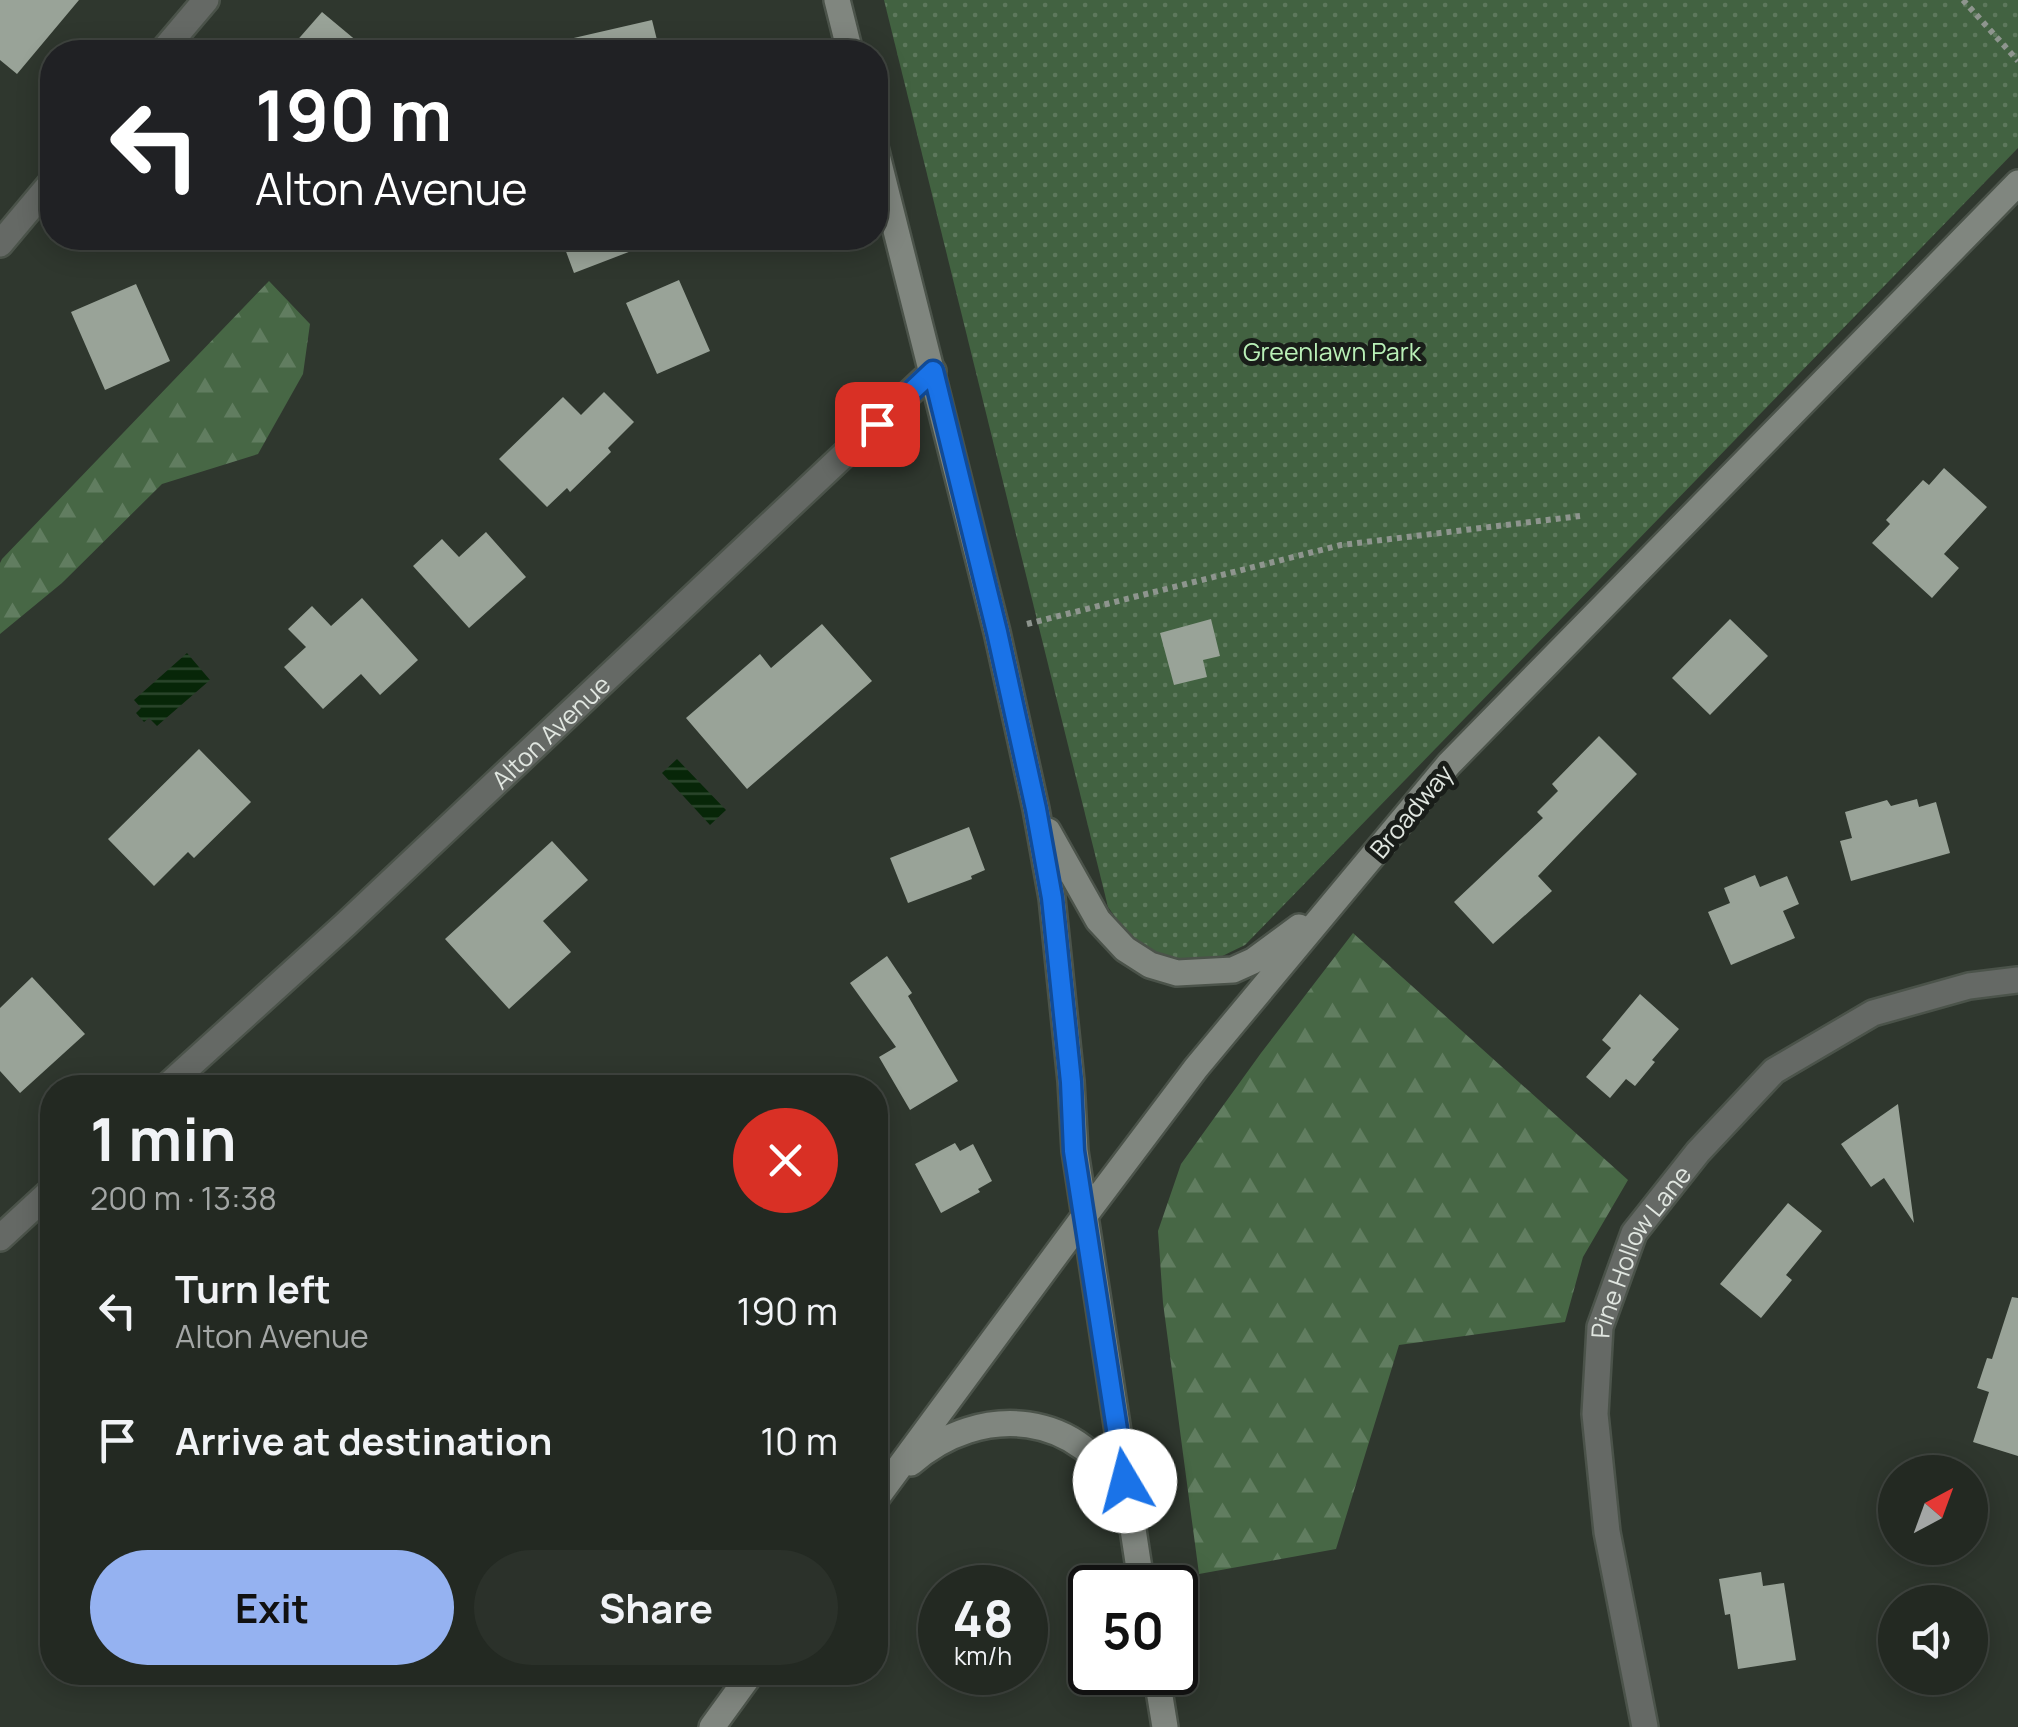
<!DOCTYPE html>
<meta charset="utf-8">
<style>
body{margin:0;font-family:Manrope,sans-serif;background:#2b312a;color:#f1f3f6;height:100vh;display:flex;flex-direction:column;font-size:38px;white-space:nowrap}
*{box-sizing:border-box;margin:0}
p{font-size:32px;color:#a3a6a5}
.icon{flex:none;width:55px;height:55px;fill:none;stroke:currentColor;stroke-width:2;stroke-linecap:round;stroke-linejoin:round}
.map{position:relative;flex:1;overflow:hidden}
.side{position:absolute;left:40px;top:1075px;width:848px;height:610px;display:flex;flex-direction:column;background:#232922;border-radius:40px;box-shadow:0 5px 25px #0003,0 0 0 2px #404540}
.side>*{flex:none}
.hud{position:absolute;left:40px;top:40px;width:848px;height:210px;border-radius:40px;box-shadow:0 5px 25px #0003,0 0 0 2px #404540;background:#202124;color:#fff;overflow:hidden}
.needle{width:65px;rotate:41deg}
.buttons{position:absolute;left:1878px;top:1455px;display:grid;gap:20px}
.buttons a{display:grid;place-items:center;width:110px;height:110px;border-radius:50%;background:#232922;box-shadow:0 5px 25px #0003,0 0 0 2px #404540;font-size:50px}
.speed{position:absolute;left:918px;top:1565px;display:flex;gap:20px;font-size:50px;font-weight:700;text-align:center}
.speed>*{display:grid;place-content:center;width:130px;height:130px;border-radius:50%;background:#232922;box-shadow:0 5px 25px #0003,0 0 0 2px #404540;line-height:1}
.speed small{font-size:25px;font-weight:400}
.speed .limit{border:5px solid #111;border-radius:15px;background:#fff;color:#111}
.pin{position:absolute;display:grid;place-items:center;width:85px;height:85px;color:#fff;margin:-42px;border-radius:20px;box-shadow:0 5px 15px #0006}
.me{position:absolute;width:110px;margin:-55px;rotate:352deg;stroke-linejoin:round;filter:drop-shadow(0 0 8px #0008)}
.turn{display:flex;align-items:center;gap:35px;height:210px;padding:0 50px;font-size:45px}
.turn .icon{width:130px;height:130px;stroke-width:2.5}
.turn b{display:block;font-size:70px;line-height:85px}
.round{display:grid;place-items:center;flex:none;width:105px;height:105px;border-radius:52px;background:#2b312a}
.headline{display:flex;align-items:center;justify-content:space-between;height:170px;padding:0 50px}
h1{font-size:60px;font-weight:700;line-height:75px}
.cta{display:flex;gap:20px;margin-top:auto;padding:20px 50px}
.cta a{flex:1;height:115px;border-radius:60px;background:#95b2f1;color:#111;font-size:40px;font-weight:700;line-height:115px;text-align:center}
.cta a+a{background:#2b312a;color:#f1f3f6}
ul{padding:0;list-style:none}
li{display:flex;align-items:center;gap:30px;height:130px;padding:0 50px}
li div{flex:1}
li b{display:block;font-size:38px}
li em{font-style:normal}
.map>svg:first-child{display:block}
.forest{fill:url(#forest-firs)}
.park{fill:url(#park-dots)}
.water{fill:url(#water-rules)}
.building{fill:#99a398}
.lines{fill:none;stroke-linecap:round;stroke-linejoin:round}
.street-casing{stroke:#4b534a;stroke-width:30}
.secondary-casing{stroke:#4b534a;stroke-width:30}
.path{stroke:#8e958e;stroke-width:6;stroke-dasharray:5 5;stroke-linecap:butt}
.street{stroke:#656965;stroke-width:25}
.secondary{stroke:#80867f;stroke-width:25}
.route-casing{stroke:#114b97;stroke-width:25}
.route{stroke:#1a73e8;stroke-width:18}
.labels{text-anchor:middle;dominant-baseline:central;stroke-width:10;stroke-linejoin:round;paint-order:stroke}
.park-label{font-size:25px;fill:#b9f0b7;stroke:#191d19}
.street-label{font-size:25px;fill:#e0e6e0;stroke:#191d19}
</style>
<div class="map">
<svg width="2018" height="1727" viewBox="0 0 2018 1727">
<defs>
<pattern id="forest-firs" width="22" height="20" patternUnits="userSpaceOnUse" patternTransform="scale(2.5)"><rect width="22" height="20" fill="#476745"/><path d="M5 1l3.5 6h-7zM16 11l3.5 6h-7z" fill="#617d60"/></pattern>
<pattern id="park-dots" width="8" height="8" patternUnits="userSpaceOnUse" patternTransform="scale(2.5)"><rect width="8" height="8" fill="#426241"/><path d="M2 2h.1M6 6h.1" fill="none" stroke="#5d785c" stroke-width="1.8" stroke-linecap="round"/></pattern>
<pattern id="water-rules" width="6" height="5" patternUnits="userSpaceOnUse" patternTransform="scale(2.5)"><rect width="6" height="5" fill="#072608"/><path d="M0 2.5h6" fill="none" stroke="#2b462c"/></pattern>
</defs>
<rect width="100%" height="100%" fill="#2f372e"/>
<path class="forest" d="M269 281 310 324 303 374 258 454 162 484 62 583 0 634V563L2 559Z
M1353 933 1628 1180 1583 1257 1565 1322 1399 1345 1336 1549 1199 1574 1163 1303 1158 1231 1181 1164 1261 1053Z"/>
<path class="park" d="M884 0H2018V148L1245 945 1210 962 1169 959 1132 941 1108 907Z"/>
<path class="water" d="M187 653 210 680 157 726 149 718 144 722 136 713 141 708 134 700Z
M677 759 726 810 710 825 662 773Z"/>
<path class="building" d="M0 0H79L17 74 0 60Z
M322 12 370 52H287Z
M652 20 660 52H567L565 40Z
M561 238H659L660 240 574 273Z
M679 280 710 351 657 374 626 303Z
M136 284 170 361 105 390 71 312Z
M604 392 634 422 608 448 611 452 570 492 567 488 547 507 499 459 563 397 581 415Z
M1944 468 1987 507 1944 554 1959 568 1932 598 1872 543 1890 524 1886 520 1923 480 1929 485Z
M486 532 526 577 469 628 413 566 442 539 459 557Z
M362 598 418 660 380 695 361 674 323 709 284 667 306 647 288 629 312 606 331 626Z
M1211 619 1220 656 1203 660 1207 677 1174 685 1160 633Z
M1730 619 1768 656 1710 715 1672 678Z
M822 624 872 681 747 789 686 718 760 654 771 668Z
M1599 736 1637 774 1538 876 1552 891 1493 944 1454 902 1543 818 1537 812 1558 791 1552 784Z
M199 749 251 802 194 858 188 852 154 886 108 839Z
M1917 799 1919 807 1936 802 1950 853 1851 881 1840 841 1852 838 1845 812 1887 800 1891 806Z
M969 827 985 870 971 876 972 879 908 903 890 858Z
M552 841 588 880 543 921 571 952 509 1009 445 939Z
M1755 875 1760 887 1787 876 1799 904 1783 911 1795 938 1731 965 1708 912 1730 903 1724 888Z
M887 956 912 993 908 996 958 1081 910 1110 879 1057 896 1047 850 983Z
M32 977 85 1034 20 1093 0 1071V1008Z
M1640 994 1679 1029 1652 1060 1655 1062 1635 1086 1626 1079 1610 1098 1586 1077 1611 1048 1602 1040Z
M1898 1104 1914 1223 1884 1178 1871 1187 1841 1144Z
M955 1143 960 1151 973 1144 992 1181 978 1189 980 1192 941 1213 915 1164Z
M1788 1203 1822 1231 1786 1275 1792 1280 1761 1318 1720 1284Z
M2012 1297 2018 1298V1456L1973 1442 1989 1392 1977 1388 1987 1358 1992 1359Z
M1761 1572 1763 1586 1784 1583 1796 1660 1738 1669 1730 1614 1725 1615 1719 1579Z"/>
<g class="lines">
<defs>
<g id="street">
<path d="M162 52 206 0"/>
<path d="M0 244 52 182"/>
<path id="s1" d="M165 1088 346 924 933 371"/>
<path d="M0 1238 52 1190"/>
<path id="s2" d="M1645 1727 1607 1532 1595 1414 1600 1327 1634 1233 1698 1152 1774 1071 1873 1013 1969 986 2018 980"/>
</g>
<path id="secondary" d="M837 0 850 52
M875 147 997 632 1036 809 1052 898 1071 1081 1075 1151 1142 1588
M1048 831 1098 920 1125 949 1150 965 1177 973 1233 970 1253 961 1299 927
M911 1463C980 1402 1084 1410 1123 1500
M875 1500 1086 1214 1196 1068 1449 764 2018 183
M1156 1672 1165 1727
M712 1727 752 1672"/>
</defs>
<use href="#street" class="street-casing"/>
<use href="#secondary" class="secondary-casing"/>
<path class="path" d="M1963 0 2018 61
M1027 624 1341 545 1580 516"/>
<use href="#street" class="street"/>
<use href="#secondary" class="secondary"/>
</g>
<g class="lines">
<defs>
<path id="route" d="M877 424 933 371 997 632 1036 809 1052 898 1071 1082 1074 1151 1125 1481"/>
</defs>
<use href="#route" class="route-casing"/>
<use href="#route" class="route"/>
</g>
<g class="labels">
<g class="park-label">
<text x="1332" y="351">Greenlawn Park</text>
</g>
<g class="street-label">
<text stroke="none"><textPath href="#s1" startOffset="525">Alton Avenue</textPath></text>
<text transform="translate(1411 811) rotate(-50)">Broadway</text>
<text stroke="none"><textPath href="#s2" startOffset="490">Pine Hollow Lane</textPath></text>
</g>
</g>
</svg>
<div class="buttons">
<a><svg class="needle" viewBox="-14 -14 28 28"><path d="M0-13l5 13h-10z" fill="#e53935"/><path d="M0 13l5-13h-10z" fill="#a3a6a5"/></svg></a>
<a><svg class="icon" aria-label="sound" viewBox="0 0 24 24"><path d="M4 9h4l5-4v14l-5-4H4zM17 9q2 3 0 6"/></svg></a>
</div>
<div class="speed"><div>48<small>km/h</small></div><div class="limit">50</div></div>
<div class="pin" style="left:877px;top:424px;background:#d93025"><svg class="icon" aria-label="arrive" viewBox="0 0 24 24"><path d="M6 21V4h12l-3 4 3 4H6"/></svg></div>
<svg class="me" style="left:1125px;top:1481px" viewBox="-20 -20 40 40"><circle r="19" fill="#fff"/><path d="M0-13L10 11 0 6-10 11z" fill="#1a73e8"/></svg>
<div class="hud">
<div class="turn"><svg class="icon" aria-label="left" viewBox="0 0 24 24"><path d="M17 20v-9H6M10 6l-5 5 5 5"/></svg><div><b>190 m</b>Alton Avenue</div></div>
</div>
<section class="side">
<div class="headline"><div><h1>1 min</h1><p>200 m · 13:38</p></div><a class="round" style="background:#d93025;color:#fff"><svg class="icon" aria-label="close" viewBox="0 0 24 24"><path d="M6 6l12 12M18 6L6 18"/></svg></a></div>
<ul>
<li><svg class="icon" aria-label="left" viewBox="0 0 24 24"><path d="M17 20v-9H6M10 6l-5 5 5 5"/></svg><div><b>Turn left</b><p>Alton Avenue</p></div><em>190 m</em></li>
<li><svg class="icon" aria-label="arrive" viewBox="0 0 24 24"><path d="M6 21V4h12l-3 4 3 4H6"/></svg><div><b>Arrive at destination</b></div><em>10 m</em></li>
</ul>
<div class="cta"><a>Exit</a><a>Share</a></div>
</section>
</div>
